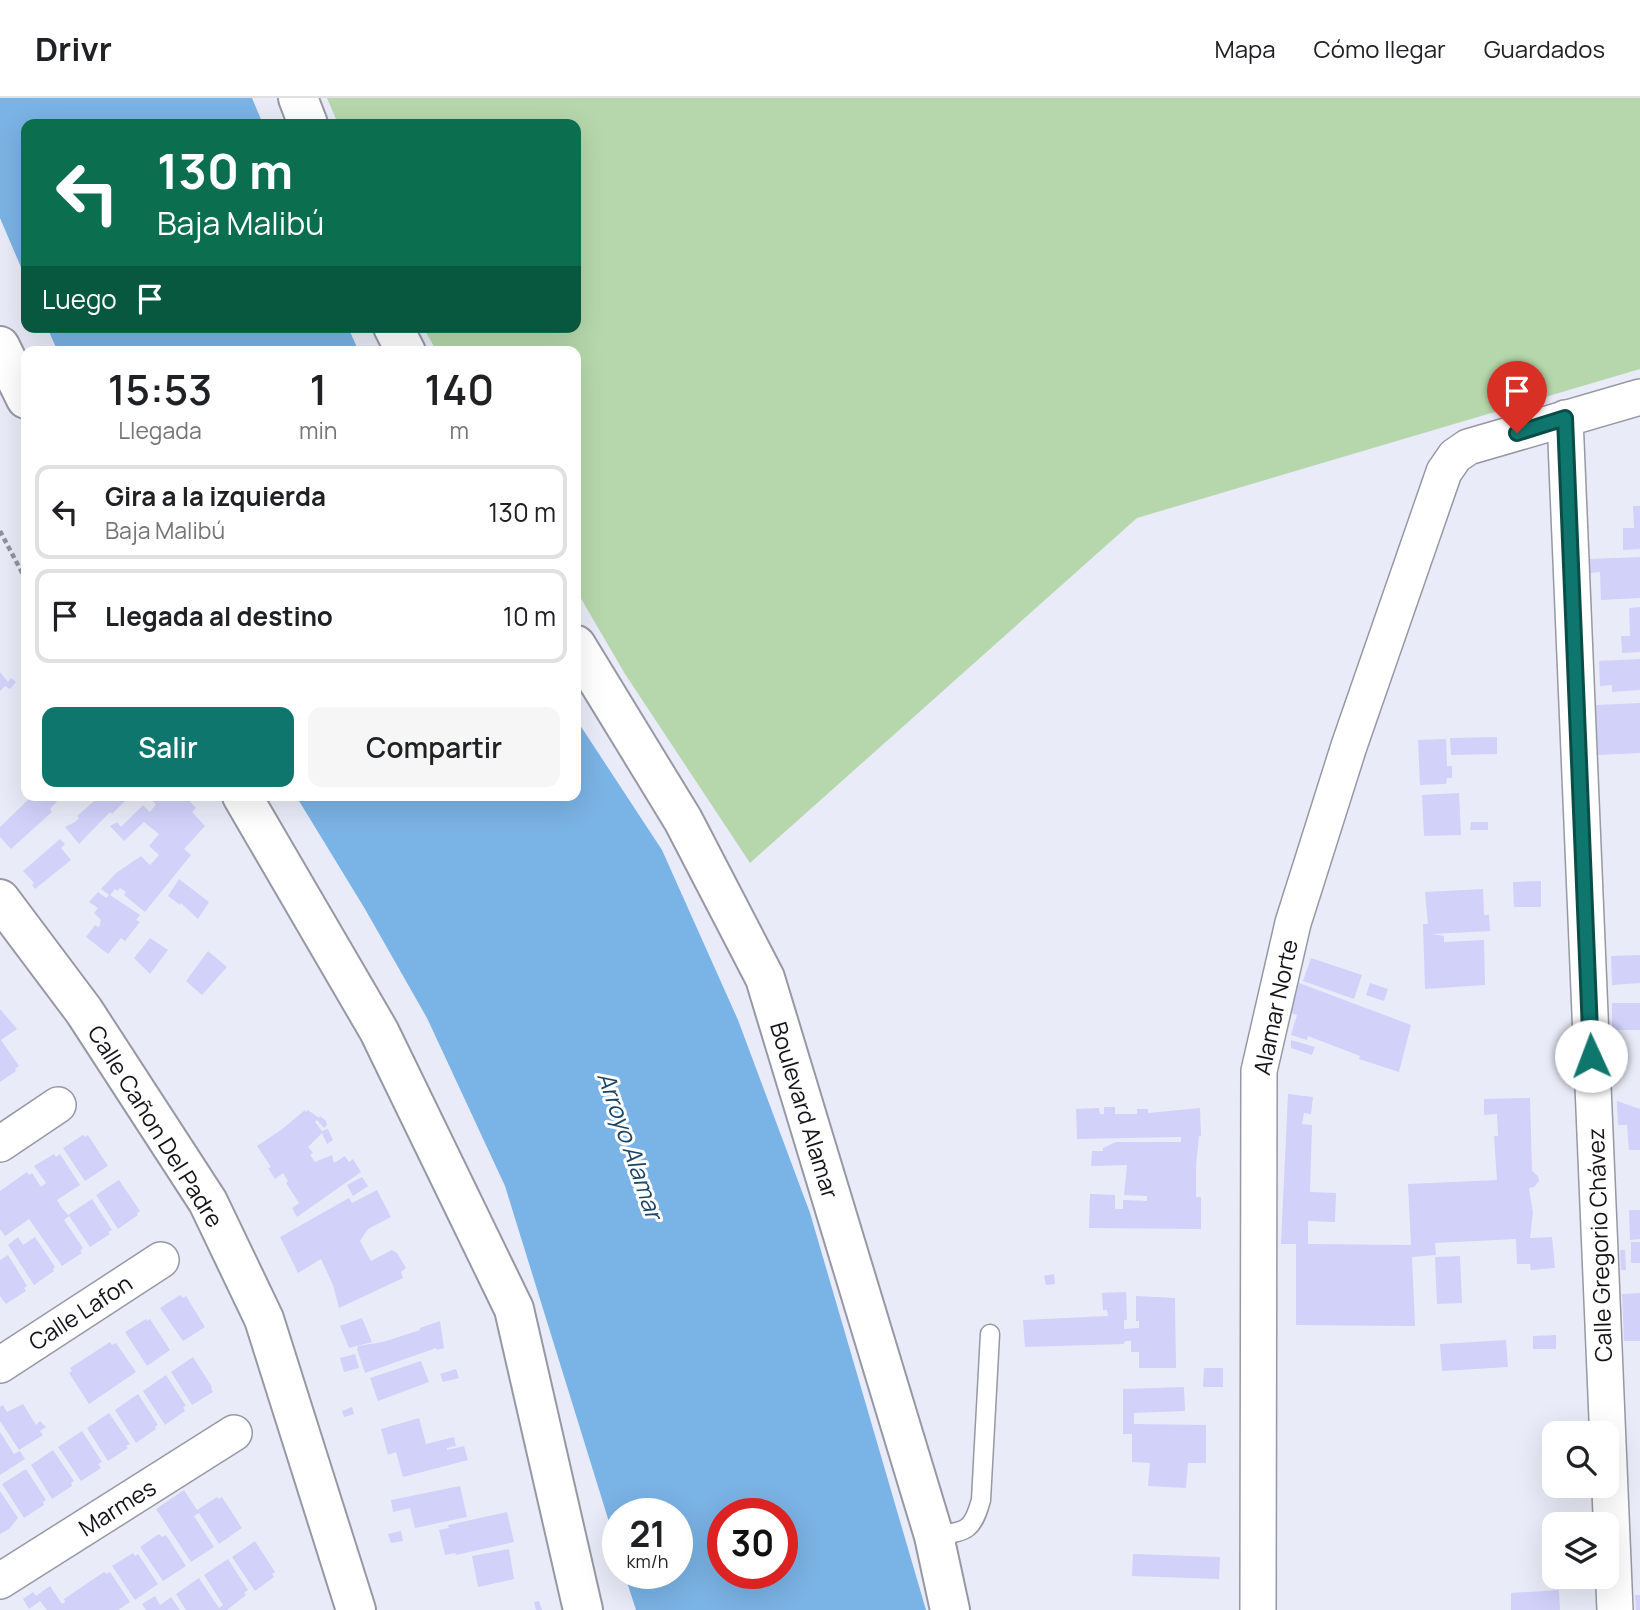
<!DOCTYPE html>
<html lang="es">
<meta charset="utf-8">
<style>
body{margin:0;font-family:Manrope,sans-serif;background:#f6f6f6;color:#202124;height:100vh;display:flex;flex-direction:column;font-size:26px;white-space:nowrap}
*{box-sizing:border-box;margin:0}
p{font-size:23px;color:#757577}
.icon{flex:none;width:38px;height:38px;fill:none;stroke:currentColor;stroke-width:2;stroke-linecap:round;stroke-linejoin:round}
.map{position:relative;flex:1;overflow:hidden}
.details{position:absolute;left:21px;top:248px;width:560px;height:455px;display:flex;flex-direction:column;background:#fff;border-radius:14px;box-shadow:0 7px 28px #0002}
.details>*{flex:none}
.banner{position:absolute;left:21px;top:21px;width:560px;height:214px;border-radius:14px;box-shadow:0 7px 28px #0002;background:#0b6e4f;color:#fff;overflow:hidden}
.controls{position:absolute;left:1542px;top:1323px;display:grid;gap:14px}
.controls a{display:grid;place-items:center;width:77px;height:77px;border-radius:14px;background:#fff;box-shadow:0 7px 28px #0002;font-size:35px}
.speed{position:absolute;left:602px;top:1400px;display:flex;gap:14px;font-size:35px;font-weight:700;text-align:center}
.speed>*{display:grid;place-content:center;width:91px;height:91px;border-radius:50%;background:#fff;box-shadow:0 7px 28px #0002;line-height:1}
.speed small{font-size:18px;font-weight:400}
.speed .limit{border:10px solid #d22;background:#fff;color:#111}
.pin{position:absolute;display:grid;place-items:center;width:60px;height:60px;color:#fff;margin:-72px -30px;border-radius:50% 50% 50% 0;rotate:-45deg;box-shadow:0 0 7px #0007}
.pin .icon{rotate:45deg}
.me{position:absolute;width:77px;margin:-38px;rotate:358deg;stroke-linejoin:round;filter:drop-shadow(0 0 5px #0008)}
.turn{display:flex;align-items:center;gap:24px;height:147px;padding:0 21px;font-size:32px}
.turn .icon{width:91px;height:91px;stroke-width:2.5}
.turn b{display:block;font-size:49px;line-height:60px}
.then{display:flex;align-items:center;height:66px;padding:0 21px;background:#0003;gap:14px;font-size:26px}
.eta{display:flex;justify-content:space-evenly;align-items:center;height:119px;text-align:center}
.eta b{font-size:42px;font-weight:600;line-height:49px}
.action{display:flex;gap:14px;margin-top:auto;padding:14px 21px}
.action a{flex:1;height:80px;border-radius:14px;background:#0f766e;color:#fff;font-size:28px;font-weight:600;line-height:80px;text-align:center}
.action a+a{background:#f6f6f6;color:#202124}
ul{padding:0;list-style:none}
li{display:flex;align-items:center;gap:21px;height:94px;margin:0 14px 10px;padding:0 7px;border:4px solid #e0e0e0;border-radius:14px}
li div{flex:1}
li b{display:block;font-size:26px}
li em{font-style:normal}
header{display:flex;align-items:center;gap:42px;box-sizing:border-box;height:98px;padding:0 35px;background:#fff;border-bottom:2px solid #e0e0e0}
header strong{font-size:33px}
nav{display:flex;gap:38px;margin-inline-start:auto;font-size:24px}
.map>svg:first-child{display:block}
.green{fill:#b6d7ac}
.water{fill:#7ab3e5;fill-rule:evenodd}
.building{fill:#d1d1fa}
.lines{fill:none;stroke-linecap:round;stroke-linejoin:round}
.service-casing{stroke:#9698a3;stroke-width:21}
.minor-casing{stroke:#9698a3;stroke-width:38}
.tertiary-casing{stroke:#9698a3;stroke-width:42}
.trunk-casing{stroke:#9698a3;stroke-width:42}
.path{stroke:#91929b;stroke-width:4.5;stroke-dasharray:5 3.5;stroke-linecap:butt}
.service{stroke:#fff;stroke-width:18}
.minor{stroke:#fff;stroke-width:35}
.tertiary{stroke:#fff;stroke-width:38}
.trunk{stroke:#fff;stroke-width:38}
.route-casing{stroke:#0a4d48;stroke-width:18}
.route{stroke:#0f766e;stroke-width:12}
.labels{text-anchor:middle;dominant-baseline:central;stroke-width:6;stroke-linejoin:round;paint-order:stroke}
.street-label{font-size:23px;fill:#141418;stroke:#fff}
.water-label{font-size:24px;font-style:italic;fill:#1a4466;stroke:#fff}
</style>
<header>
<strong>Drivr</strong>
<nav><a>Mapa</a><a>Cómo llegar</a><a>Guardados</a></nav>
</header>
<div class="map">
<svg width="1640" height="1512" viewBox="0 0 1640 1512">
<rect width="100%" height="100%" fill="#e9ecf8"/>
<path class="green" d="M327 0H1640V271L1137 420 750 765 625 576 576 492V254H437L423 229H576V26H338Z"/>
<path class="water" d="M0 0H252L263 26H26V181L0 120Z
M47 229H348L359 254H58Z
M576 621 662 752 738 922 810 1115 926 1512H636L624 1475H677V1416H618V1453L505 1088 427 920 365 811 296 698H576ZM723 1416H782V1475H723Z"/>
<path class="building" d="M1633 408H1640V451L1623 452V430H1634Z
M1640 459V500L1601 502 1600 474 1590 475V461Z
M1640 509V554L1622 555 1621 538H1630L1629 510Z
M1640 561V592L1612 594V587L1600 588 1599 563Z
M0 574 8 584 11 580 16 584 10 591 5 588 0 593Z
M1640 605V655L1598 657 1596 607Z
M1497 639V656L1451 657 1450 640Z
M1446 641 1447 668H1452V680H1447L1446 686 1420 687 1418 642Z
M1459 695 1461 737 1424 738 1422 697Z
M32 698H62L50 711 52 714 11 751 0 739V729Z
M100 698H130L112 716 110 714 79 746 65 729 75 724 79 720 77 718Z
M147 698H185L196 710 192 714 205 728 184 751 191 757 145 814 124 797 126 794 120 790 117 793 115 791 110 797 140 817 136 822 140 824 125 843 121 840 108 856 86 839 95 827 99 829 101 822 94 815 98 810 89 804 98 794 106 800 109 797 101 791 116 775 141 758 150 767 159 757 149 748 159 736 144 724 124 743 110 728 117 724 121 729 143 707 150 714 156 706Z
M1471 724H1488V732H1470Z
M60 741 65 746 61 750 71 762 35 791 32 787 34 785 23 773Z
M179 781 209 804 198 821 181 805 180 807 168 798Z
M1541 783V809H1514L1513 784Z
M1483 791 1484 817H1489L1490 833 1432 836 1444 838V844L1484 842 1485 887 1425 891 1423 826H1428L1425 794Z
M150 840 168 852 150 876 134 860Z
M208 853 227 869 202 897 186 883Z
M1640 857V885L1612 887 1611 858Z
M1311 860 1362 877 1354 901 1303 883Z
M1299 885 1411 927 1399 974 1359 961 1360 958 1308 938 1307 942 1291 937 1297 917 1291 915Z
M1370 885 1388 891 1384 903 1366 897Z
M1612 905H1640V932H1612Z
M0 911 17 931 1 942 19 968 15 971 16 973 0 984Z
M1291 942 1315 949 1312 957 1291 950Z
M1288 996 1313 999 1311 1016 1304 1015 1302 1026 1312 1027 1310 1094 1336 1095 1335 1124 1308 1123V1146L1411 1147 1408 1086 1497 1082 1494 1038H1498L1497 1016 1484 1017V1001L1530 1000 1532 1073 1538 1078 1539 1083 1534 1089 1529 1090 1533 1115 1530 1140 1552 1139 1555 1170 1531 1172 1530 1166H1517L1516 1141 1435 1145 1436 1157 1412 1159 1415 1228 1296 1227V1146H1281Z
M1617 1003 1640 1011V1052H1629L1627 1027H1618Z
M1104 1009H1115V1016H1137V1011H1148V1015L1200 1010 1201 1038H1199L1196 1068V1099H1201V1131L1089 1130 1090 1096 1115 1097V1111H1123V1102L1147 1103V1098L1124 1097 1127 1067 1091 1068 1092 1053H1103V1050L1116 1044H1181V1039L1077 1041 1076 1011 1099 1010 1100 1016H1104Z
M305 1012 306 1014 308 1012 319 1020 320 1018 326 1023 327 1027 324 1030 317 1022 315 1024 322 1033 328 1031 333 1042 327 1046 322 1035 308 1049 313 1055 310 1057 315 1064 332 1057 334 1065 345 1058 349 1064 353 1061 361 1074 297 1119 292 1110 299 1105 286 1085 288 1083 283 1075 275 1081 268 1070 271 1069 257 1048 281 1032Z
M83 1037 85 1039 88 1037 108 1068 85 1083 63 1050Z
M54 1056 56 1059 60 1056 80 1087 57 1102 62 1110 68 1117 92 1101 112 1132 108 1134 110 1136 90 1149 69 1118 64 1122 83 1150 80 1153 82 1155 62 1168 29 1121 5 1138 0 1131V1093L27 1074 29 1077 32 1075 41 1089 46 1085 34 1068Z
M362 1079 368 1088 353 1098 347 1087Z
M119 1082 140 1113 137 1115 138 1117 118 1131 96 1097Z
M377 1092 391 1119 368 1131 360 1143 371 1163 392 1152 397 1155 406 1170 401 1174 403 1180 339 1210 333 1187 321 1161 298 1175 280 1139 349 1100 352 1105Z
M1629 1112H1640V1141L1630 1142Z
M18 1139 23 1147 35 1139 55 1169 53 1171 54 1173 34 1187 8 1147Z
M1631 1144H1640V1165H1631Z
M1620 1152H1625L1626 1172H1621Z
M8 1157 27 1188 24 1190 26 1193 6 1206 0 1198V1162Z
M1460 1158 1462 1205 1437 1206 1435 1159Z
M1054 1176 1055 1186 1046 1187 1044 1178Z
M1126 1194 1127 1222H1124V1231L1139 1230V1223H1136V1198L1175 1200 1176 1270H1139V1254H1131V1243H1125L1124 1246 1025 1249 1023 1222 1108 1218 1107 1212H1103L1102 1195Z
M1640 1195V1243H1624L1622 1196Z
M180 1197 183 1200 186 1198 205 1229 183 1243 160 1210Z
M362 1220 372 1244 349 1250 340 1228Z
M146 1221 147 1223 150 1221 170 1252 147 1268 125 1234Z
M440 1223 444 1250 437 1252 436 1250 365 1275 357 1251 358 1248 383 1244 420 1232V1230Z
M1556 1237V1251H1533V1238Z
M1506 1242 1508 1269 1442 1273 1440 1246Z
M110 1244 112 1247 116 1245 136 1274 89 1306 69 1275 72 1273 70 1270Z
M355 1256 359 1270 344 1274 340 1260Z
M193 1259 212 1289 211 1290 213 1294 192 1307 171 1274Z
M421 1263 429 1284 378 1303 370 1280Z
M1204 1270H1223V1289H1203Z
M456 1271 459 1280 443 1284 440 1276Z
M166 1277 186 1308 183 1309 185 1313 165 1327 143 1293Z
M1184 1289 1185 1313 1134 1315V1326L1206 1327V1365H1188L1186 1390 1148 1388 1150 1365 1132 1364V1336H1123V1291Z
M138 1296 158 1327 155 1329 156 1331 136 1345 115 1312Z
M23 1306 36 1327 40 1323 46 1329 40 1333 43 1337 19 1352 0 1323V1309L3 1307 7 1314Z
M352 1309 354 1316 344 1319 342 1313Z
M109 1315 130 1346 126 1348 128 1350 108 1363 87 1330Z
M419 1320 426 1346 454 1339 456 1348 447 1350V1352L464 1348 468 1362 403 1379 396 1354 388 1357 381 1331Z
M82 1333 102 1364 98 1366 101 1370 81 1383 58 1349Z
M0 1334 14 1356 20 1353 25 1361 0 1377Z
M53 1352 74 1383 71 1385 72 1388 52 1401 31 1367Z
M26 1371 46 1402 43 1404 44 1407 24 1420 2 1386Z
M460 1388 467 1419 415 1430 410 1410 393 1414 391 1402Z
M184 1392 197 1412 217 1399 219 1401 222 1399 242 1430 219 1446 199 1415 194 1418 214 1449 191 1464 156 1411Z
M0 1393 18 1420 9 1431 0 1436Z
M507 1414 514 1444 456 1457 455 1455 445 1457 439 1432 449 1430 448 1427Z
M401 1433 403 1443 391 1445 388 1436Z
M159 1436 162 1439 166 1437 186 1468 163 1483 140 1449Z
M255 1443 275 1474 272 1476 274 1479 255 1493 232 1459Z
M509 1451 514 1481 478 1489 472 1458Z
M133 1455 135 1458 138 1456 158 1486 135 1502 112 1468Z
M1133 1456 1220 1459 1219 1481 1132 1478Z
M228 1461 248 1492 244 1495 246 1497 227 1512H186L176 1496 199 1480 219 1510 223 1507 204 1477Z
M104 1474 107 1476 110 1474 130 1504 118 1512H47L40 1503 29 1511 23 1501 33 1494 36 1498 50 1488 62 1506 65 1504 64 1501Z
M1559 1492 1560 1512H1511V1495Z
M1635 1497H1640V1512H1636Z
M155 1498 160 1507 171 1499 180 1512H146L142 1506Z
M539 1503 542 1512H536L534 1504Z"/>
<g class="lines">
<defs>
<path id="service" d="M934 1438C965 1433 972 1435 981 1402L990 1236"/>
<path id="minor" d="M1565 320 1615 1512
M0 1046 58 1007
M0 1267 161 1162
M0 1483 234 1335
M1258 1512 1259 973 1293 825 1349 648 1444 374 1455 358 1468 349 1640 299"/>
<path id="tertiary" d="M0 801 84 913 208 1104 264 1221 356 1512"/>
<path id="trunk" d="M298 0 308 26
M393 229 406 254
M0 248 26 301
M576 547 683 722 765 880 934 1438 950 1512
M242 698 379 933 514 1211 583 1512"/>
</defs>
<use href="#service" class="service-casing"/>
<use href="#minor" class="minor-casing"/>
<use href="#tertiary" class="tertiary-casing"/>
<use href="#trunk" class="trunk-casing"/>
<path class="path" d="M0 433 26 482"/>
<use href="#service" class="service"/>
<use href="#minor" class="minor"/>
<use href="#tertiary" class="tertiary"/>
<use href="#trunk" class="trunk"/>
</g>
<g class="lines">
<defs>
<path id="route" d="M1517 335 1565 320 1591 958"/>
</defs>
<use href="#route" class="route-casing"/>
<use href="#route" class="route"/>
</g>
<g class="labels">
<g class="street-label">
<text transform="translate(1275 909) rotate(-78)">Alamar Norte</text>
<text transform="translate(805 1012) rotate(73)">Boulevard Alamar</text>
<text transform="translate(156 1028) rotate(58)">Calle Cañon Del Padre</text>
<text transform="translate(1599 1147) rotate(-92)">Calle Gregorio Chávez</text>
<text transform="translate(80 1214) rotate(-33)">Calle Lafon</text>
<text transform="translate(117 1409) rotate(-32)">Marmes</text>
</g>
<g class="water-label">
<text transform="translate(631 1047) rotate(71)">Arroyo Alamar</text>
</g>
</g>
</svg>
<div class="controls">
<a><svg class="icon" aria-label="search" viewBox="0 0 24 24"><circle cx="10" cy="10" r="6"/><path d="M15 15l6 6"/></svg></a>
<a><svg class="icon" aria-label="layers" viewBox="0 0 24 24"><path d="M12 4l9 5-9 5-9-5zM3 14l9 5 9-5"/></svg></a>
</div>
<div class="speed"><div>21<small>km/h</small></div><div class="limit">30</div></div>
<div class="pin" style="left:1517px;top:335px;background:#d93025"><svg class="icon" aria-label="arrive" viewBox="0 0 24 24"><path d="M6 21V4h12l-3 4 3 4H6"/></svg></div>
<svg class="me" style="left:1591px;top:958px" viewBox="-20 -20 40 40"><circle r="19" fill="#fff"/><path d="M0-13L10 11 0 6-10 11z" fill="#0f766e"/></svg>
<div class="banner">
<div class="turn"><svg class="icon" aria-label="left" viewBox="0 0 24 24"><path d="M17 20v-9H6M10 6l-5 5 5 5"/></svg><div><b>130 m</b>Baja Malibú</div></div>
<div class="then">Luego<svg class="icon" aria-label="arrive" viewBox="0 0 24 24"><path d="M6 21V4h12l-3 4 3 4H6"/></svg></div>
</div>
<section class="details">
<div class="eta">
<div><b>15:53</b><p>Llegada</p></div>
<div><b>1</b><p>min</p></div>
<div><b>140</b><p>m</p></div>
</div>
<ul>
<li><svg class="icon" aria-label="left" viewBox="0 0 24 24"><path d="M17 20v-9H6M10 6l-5 5 5 5"/></svg><div><b>Gira a la izquierda</b><p>Baja Malibú</p></div><em>130 m</em></li>
<li><svg class="icon" aria-label="arrive" viewBox="0 0 24 24"><path d="M6 21V4h12l-3 4 3 4H6"/></svg><div><b>Llegada al destino</b></div><em>10 m</em></li>
</ul>
<div class="action"><a>Salir</a><a>Compartir</a></div>
</section>
</div>
